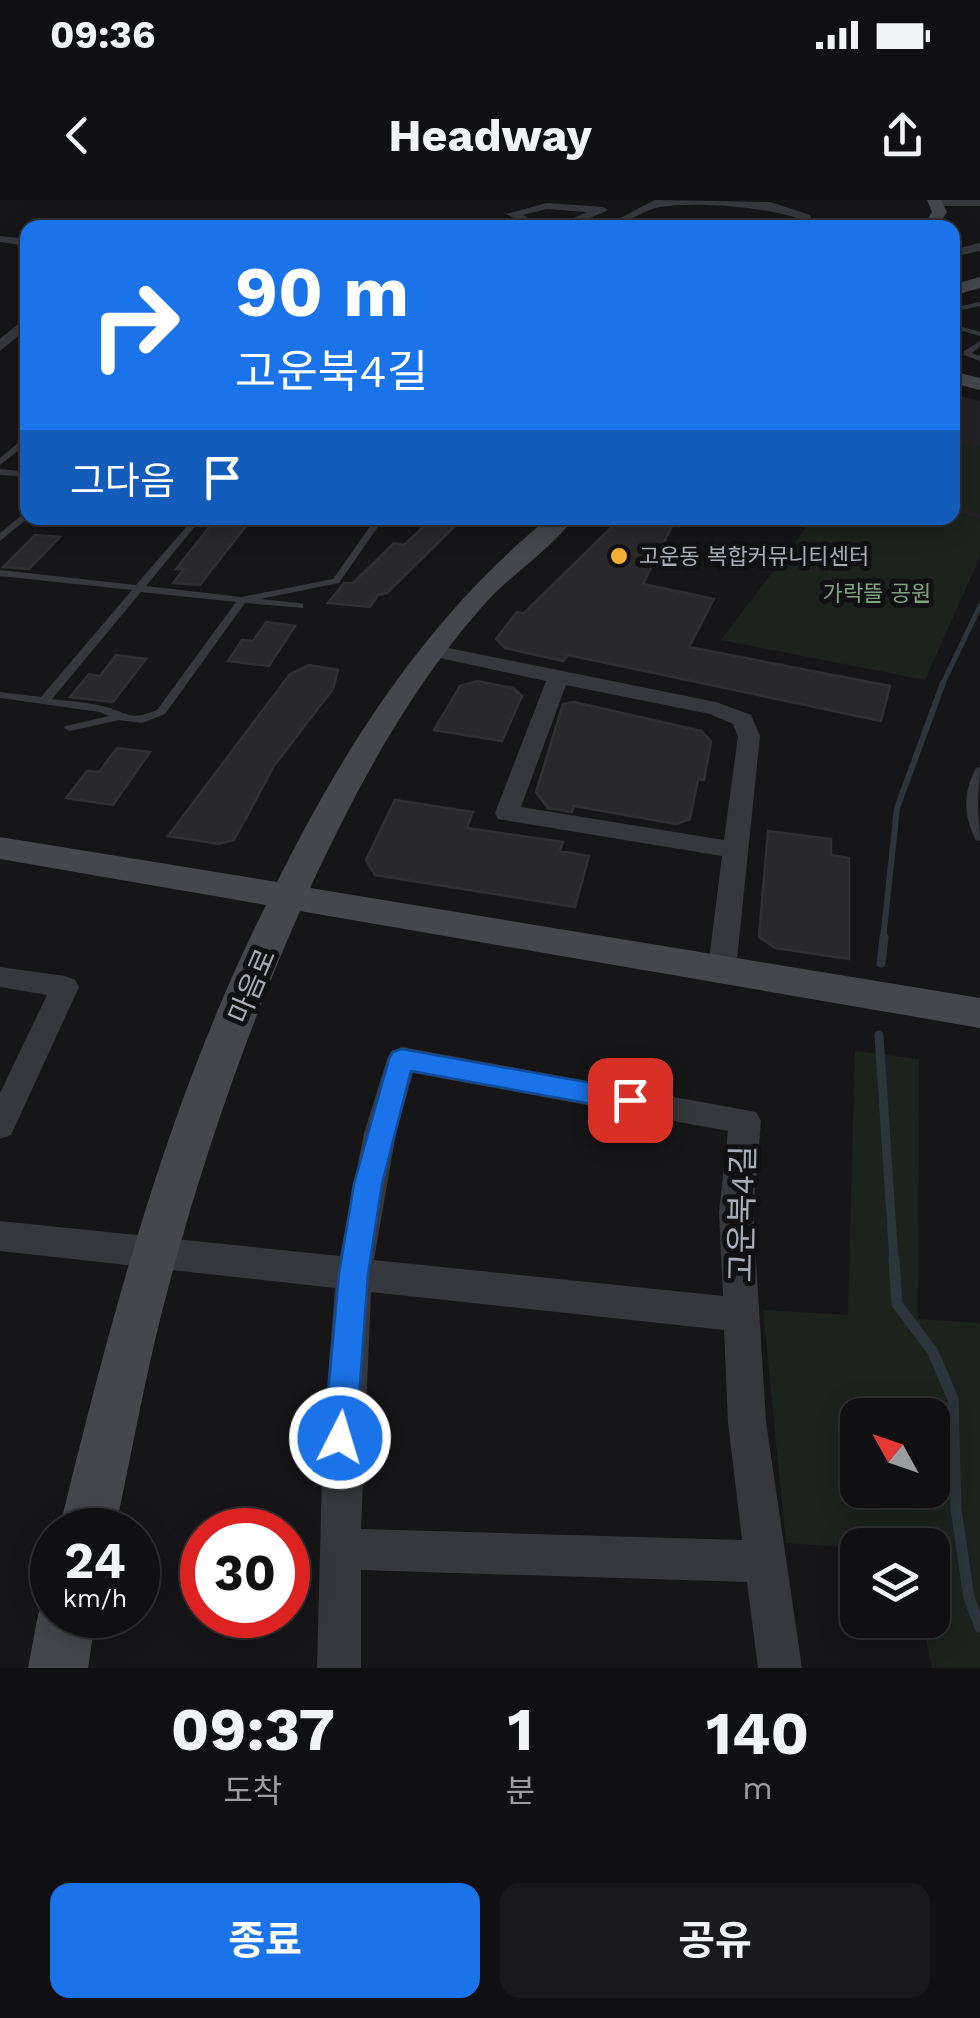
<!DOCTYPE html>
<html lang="ko">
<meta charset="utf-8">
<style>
body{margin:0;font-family:"Work Sans","Noto Sans KR",sans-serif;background:#19191b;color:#f1f3f6;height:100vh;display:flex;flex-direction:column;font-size:38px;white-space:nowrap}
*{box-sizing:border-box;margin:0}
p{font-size:32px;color:#9c9d9f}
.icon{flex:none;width:55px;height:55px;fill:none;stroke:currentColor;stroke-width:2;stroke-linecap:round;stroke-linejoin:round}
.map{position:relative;height:1468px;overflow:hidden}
.details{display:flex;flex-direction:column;background:#101012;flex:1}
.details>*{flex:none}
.top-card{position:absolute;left:20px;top:20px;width:940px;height:305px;border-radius:20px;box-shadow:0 5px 25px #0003,0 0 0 2px #303032;background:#1a73e8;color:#fff;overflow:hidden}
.needle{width:65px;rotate:310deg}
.tools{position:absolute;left:840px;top:1198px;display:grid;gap:20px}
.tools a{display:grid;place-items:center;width:110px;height:110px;border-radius:20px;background:#101012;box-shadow:0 5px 25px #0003,0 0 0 2px #303032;font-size:50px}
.speed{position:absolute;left:30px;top:1308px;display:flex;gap:20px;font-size:50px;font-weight:700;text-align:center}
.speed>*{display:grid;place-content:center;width:130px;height:130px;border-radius:50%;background:#101012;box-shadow:0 5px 25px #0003,0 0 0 2px #303032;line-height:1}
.speed small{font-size:25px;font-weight:400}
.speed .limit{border:15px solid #d22;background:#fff;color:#111}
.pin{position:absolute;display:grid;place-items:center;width:85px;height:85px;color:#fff;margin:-42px;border-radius:20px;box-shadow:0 5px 15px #0006}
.me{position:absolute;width:110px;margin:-55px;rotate:5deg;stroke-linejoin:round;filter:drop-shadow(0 0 8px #0008)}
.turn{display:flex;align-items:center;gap:35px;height:210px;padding:0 50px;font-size:45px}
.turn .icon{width:130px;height:130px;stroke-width:2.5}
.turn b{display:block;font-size:70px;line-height:85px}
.then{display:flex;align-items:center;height:95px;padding:0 50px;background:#0003;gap:20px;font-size:38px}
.eta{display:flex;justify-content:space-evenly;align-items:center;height:170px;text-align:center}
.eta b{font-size:60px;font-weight:700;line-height:70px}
.button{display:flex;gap:20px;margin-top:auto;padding:20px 50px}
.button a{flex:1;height:115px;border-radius:20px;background:#1a73e8;color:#fff;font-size:40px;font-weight:700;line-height:115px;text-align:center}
.button a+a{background:#19191b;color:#f1f3f6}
.status{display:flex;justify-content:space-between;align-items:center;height:70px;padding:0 50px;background:#101012;direction:ltr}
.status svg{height:28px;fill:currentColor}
header{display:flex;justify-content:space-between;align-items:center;height:130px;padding:0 50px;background:#101012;font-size:45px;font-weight:700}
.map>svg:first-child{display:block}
.built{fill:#222225}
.green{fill:#1c231d;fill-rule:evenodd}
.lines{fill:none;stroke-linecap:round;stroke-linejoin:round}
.stream-far3{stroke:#2c353c;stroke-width:5}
.stream-far2{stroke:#2c353c;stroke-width:6}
.stream-far1{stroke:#2c353c;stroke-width:9}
.stream{stroke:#2c353c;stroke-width:11}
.building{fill:#29292c;stroke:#303034;stroke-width:2.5}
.lane{fill:#37383d;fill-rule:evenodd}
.street{fill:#37383d;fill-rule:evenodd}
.secondary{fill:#45474d;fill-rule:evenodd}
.route{fill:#1a73e8;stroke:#114b97;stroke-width:2.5}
.poi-dot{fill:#f2b134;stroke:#111113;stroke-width:4}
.labels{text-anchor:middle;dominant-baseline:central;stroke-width:10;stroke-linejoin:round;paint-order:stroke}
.far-poi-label{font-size:22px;fill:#a8adb8;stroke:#111113;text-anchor:start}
.far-park-label{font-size:22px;fill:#7fa381;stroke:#111113}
.street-label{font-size:28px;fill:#a8adb8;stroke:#111113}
.near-street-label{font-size:32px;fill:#a8adb8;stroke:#111113}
</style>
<div class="status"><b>09:36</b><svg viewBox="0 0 49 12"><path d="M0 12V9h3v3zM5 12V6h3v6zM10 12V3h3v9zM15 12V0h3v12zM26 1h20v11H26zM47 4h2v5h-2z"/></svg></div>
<header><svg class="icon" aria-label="back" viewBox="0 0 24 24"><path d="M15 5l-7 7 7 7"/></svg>Headway<svg class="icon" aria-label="share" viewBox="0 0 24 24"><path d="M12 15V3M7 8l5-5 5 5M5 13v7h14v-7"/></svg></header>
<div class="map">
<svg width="980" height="1468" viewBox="0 0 980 1468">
<rect width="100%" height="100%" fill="#161618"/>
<path class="built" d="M952 194 980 201V319L953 311Z"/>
<path class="green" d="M965 243 980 247V313L953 305V252Z
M953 311 980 319V357L925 480 721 440 806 328 775 318H952Z
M855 851 919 859 918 1119 980 1123V1468H932L922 1420H932V1345H858L857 1348 786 1343 763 1110 848 1115ZM932 1215V1290H858V1215Z"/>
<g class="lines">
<path class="stream-far3" d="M942 485 980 406"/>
<path class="stream-far2" d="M883 739 897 608 943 483"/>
<path class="stream-far1" d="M881 763 884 737
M879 835 894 1061"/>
<path class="stream" d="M894 1059 897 1104 933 1152 953 1199 956 1309 969 1398 980 1427"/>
</g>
<path class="building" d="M227 318H252L200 385 173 383 184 369H176L215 320Z
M433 318H463L387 393 378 395 370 407 328 403 344 383H353L394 343 404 345Z
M621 318H676L643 384 714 399 689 447 890 486 881 521 568 455 563 461 505 448 496 439 517 412 523 414Z
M35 335 60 337 29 369 3 367Z
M266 422 295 426 269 466 228 461 242 440 253 441Z
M116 455 146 459 113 502 70 497 89 474 100 476Z
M309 465 338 470 333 489 274 566 234 640 219 644 168 636 290 474Z
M477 481 513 488 522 496 502 541 434 530 460 486Z
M574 502 701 531 711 541 704 580 698 579 690 619 676 624 574 606 572 612 548 608 536 592 563 504Z
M117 548 150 552 113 605 66 598 87 571 99 572Z
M395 600 473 612 467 628 563 642 560 651 589 656 575 707 375 675 366 660Z
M768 631 831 639V655L849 658V759L775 748 759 737Z"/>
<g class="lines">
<path class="lane" d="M980 102V106L952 112V108Z
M952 124 980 132V136L952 128Z
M980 141V146L972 153 980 156V161L964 155V151Z
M25 237H28V243L0 265V258Z
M0 269 28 272V277L0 275Z
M28 310V318L0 341V333Z
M194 318H202L146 386 241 397 333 379 376 318H384L339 383 260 399 299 403 303 404V408L245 403 165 514 142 523 119 520 70 531 64 528 66 526 109 516 100 512 0 498V492L41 497 132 390 0 376V370L136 385ZM141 392 236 402 157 510C128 522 128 512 102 506 86 502 68 501 52 499Z
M980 567 978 604 980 641 976 640C963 616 963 592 976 568Z"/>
<path class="street" d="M655 0 770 2 810 15 815 28H804L801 19C765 7 698 1 660 7 638 11 624 28 601 28Z
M938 0H980V6H939L934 3Z
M547 3 603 7 608 10 568 28H551L587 12 547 9 523 15 548 28H533L506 14Z
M673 18 710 26 711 28H654Z
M453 25 461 26 462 28H448Z
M0 36 28 39V46L0 42Z
M980 43V51L952 57V50Z
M28 116V128L0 151V139Z
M433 445 716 502 751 515 760 536 736 769 732 776 722 779 712 776 708 769 722 656 498 619 495 613 546 481 426 455 422 451ZM566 485 710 514 733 524 738 536 724 640 521 607Z
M0 767 65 776 75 780 79 787 11 935 0 939V893L47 795 0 787Z
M402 847 756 912 761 921 753 1012 766 1222 802 1468H758L747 1382 361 1370V1468H317L323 1237 335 1088 0 1051V1021L340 1056 364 933 387 859 391 851ZM413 873 728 931 719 1012 723 1096 374 1060 396 933ZM371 1092 724 1130 728 1222 742 1340 361 1329Z"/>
<path class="secondary" d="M927 0H941L947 12 937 28H922L932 12Z
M980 77V88L952 96V85Z
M952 171 980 178V190L952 183Z
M548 318H574C549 352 509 375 481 408 409 490 356 589 310 688L980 798V828L300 711C247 831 203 958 169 1085 147 1165 133 1248 115 1330H59C111 1117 167 903 266 705L0 659V637L277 682C347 542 427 418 548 318Z
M52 1392V1415H96L88 1468H28L38 1415 46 1394Z"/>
</g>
<path class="route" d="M402 849 630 890 640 893 643 900 640 908 630 911 411 871 382 984 368 1074 356 1238 352 1250 340 1254 329 1250 324 1238 339 1074 354 984 389 859 393 852Z"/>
<circle class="poi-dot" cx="619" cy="356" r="10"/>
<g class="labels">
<g class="far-poi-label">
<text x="639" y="356">고운동 복합커뮤니티센터</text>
</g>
<g class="far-park-label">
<text x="877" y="393">가락뜰 공원</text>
</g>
<g class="street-label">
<text transform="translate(252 786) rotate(-67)">마음로</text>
</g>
<g class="near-street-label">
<text transform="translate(742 1014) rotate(-89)">고운북4길</text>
</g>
</g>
</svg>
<div class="tools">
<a><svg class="needle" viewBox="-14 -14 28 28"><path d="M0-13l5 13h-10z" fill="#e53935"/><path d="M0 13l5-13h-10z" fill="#9c9d9f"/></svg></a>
<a><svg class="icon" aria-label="layers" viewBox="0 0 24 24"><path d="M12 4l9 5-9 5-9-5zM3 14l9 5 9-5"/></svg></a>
</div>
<div class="speed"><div>24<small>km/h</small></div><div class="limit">30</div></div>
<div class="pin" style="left:630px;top:900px;background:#d93025"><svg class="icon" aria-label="arrive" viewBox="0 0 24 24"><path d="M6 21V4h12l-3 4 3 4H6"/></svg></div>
<svg class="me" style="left:340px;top:1238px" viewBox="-20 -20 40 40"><circle r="17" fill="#1a73e8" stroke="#fff" stroke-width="3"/><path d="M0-11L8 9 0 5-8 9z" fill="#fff"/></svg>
<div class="top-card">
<div class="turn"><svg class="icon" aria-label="right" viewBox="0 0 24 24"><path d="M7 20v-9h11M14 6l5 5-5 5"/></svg><div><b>90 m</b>고운북4길</div></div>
<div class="then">그다음<svg class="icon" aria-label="arrive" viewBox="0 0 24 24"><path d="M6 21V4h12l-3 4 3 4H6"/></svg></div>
</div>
</div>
<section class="details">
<div class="eta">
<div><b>09:37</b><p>도착</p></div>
<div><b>1</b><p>분</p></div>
<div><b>140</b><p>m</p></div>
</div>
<div class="button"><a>종료</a><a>공유</a></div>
</section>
